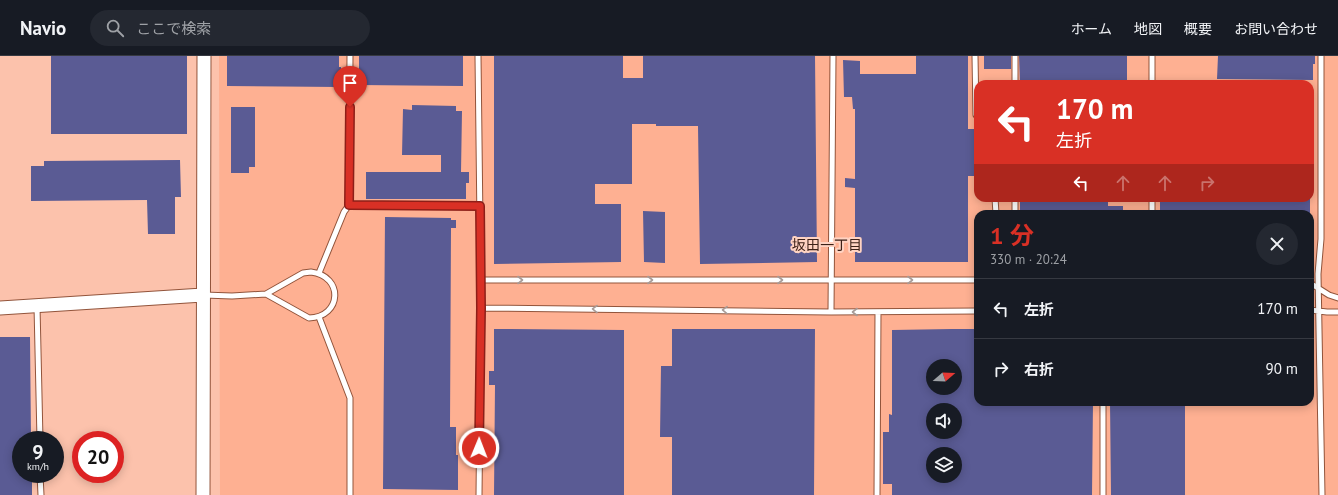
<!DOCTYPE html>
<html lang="ja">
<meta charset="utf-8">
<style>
body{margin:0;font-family:"PT Sans","Noto Sans JP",sans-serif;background:#242831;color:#f1f3f6;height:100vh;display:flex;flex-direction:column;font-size:15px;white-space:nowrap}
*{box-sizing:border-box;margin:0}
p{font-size:13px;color:#9ea1a6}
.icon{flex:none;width:22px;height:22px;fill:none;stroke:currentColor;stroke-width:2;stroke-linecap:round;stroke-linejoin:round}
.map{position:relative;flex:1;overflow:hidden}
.details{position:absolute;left:974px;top:154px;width:340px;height:196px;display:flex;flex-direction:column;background:#171b24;border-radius:12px;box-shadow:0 2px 10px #0003}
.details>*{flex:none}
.top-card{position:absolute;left:974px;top:24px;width:340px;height:122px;border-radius:12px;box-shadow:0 2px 10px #0003;background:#d93025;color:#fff;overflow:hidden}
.needle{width:26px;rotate:71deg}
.buttons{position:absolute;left:926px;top:303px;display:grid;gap:8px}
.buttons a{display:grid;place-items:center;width:36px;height:36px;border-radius:50%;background:#171b24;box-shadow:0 2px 10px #0003;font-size:20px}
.speed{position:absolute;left:12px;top:375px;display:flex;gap:8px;font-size:20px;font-weight:700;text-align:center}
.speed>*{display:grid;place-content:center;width:52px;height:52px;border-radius:50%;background:#171b24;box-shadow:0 2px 10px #0003;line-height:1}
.speed small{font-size:10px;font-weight:400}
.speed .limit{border:6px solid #d22;background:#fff;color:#111}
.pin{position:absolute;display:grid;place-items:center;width:34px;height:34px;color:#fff;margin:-41px -17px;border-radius:50% 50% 50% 0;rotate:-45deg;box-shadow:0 0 4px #0007}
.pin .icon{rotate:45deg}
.me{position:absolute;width:44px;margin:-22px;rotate:1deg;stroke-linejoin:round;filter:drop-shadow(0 0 3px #0008)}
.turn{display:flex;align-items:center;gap:14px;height:84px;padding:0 16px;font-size:18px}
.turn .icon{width:52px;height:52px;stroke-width:2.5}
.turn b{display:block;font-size:28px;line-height:34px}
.lanes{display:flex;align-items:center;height:38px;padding:0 16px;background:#0003;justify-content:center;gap:20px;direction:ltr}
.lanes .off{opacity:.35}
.round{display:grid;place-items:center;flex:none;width:42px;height:42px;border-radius:21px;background:#242831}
.headline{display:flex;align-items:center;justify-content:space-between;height:68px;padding:0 16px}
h1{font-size:24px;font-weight:700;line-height:30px;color:#d93025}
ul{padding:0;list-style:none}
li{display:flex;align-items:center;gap:12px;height:60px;padding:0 16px;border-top:1px solid #363941}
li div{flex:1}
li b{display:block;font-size:15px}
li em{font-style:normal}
header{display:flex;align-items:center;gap:24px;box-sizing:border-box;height:56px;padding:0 20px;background:#171b24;border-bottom:1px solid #363941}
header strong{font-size:19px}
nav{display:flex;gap:22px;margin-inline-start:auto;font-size:14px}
.search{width:280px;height:36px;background:#242831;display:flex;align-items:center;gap:10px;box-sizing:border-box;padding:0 14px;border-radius:22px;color:#9ea1a6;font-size:15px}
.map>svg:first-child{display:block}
.built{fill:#feb092;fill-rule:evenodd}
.building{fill:#5a5b94;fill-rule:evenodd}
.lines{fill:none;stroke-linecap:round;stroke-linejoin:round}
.service-casing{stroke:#92543b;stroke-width:7}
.tertiary-casing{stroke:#92543b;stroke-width:15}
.service{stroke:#fff;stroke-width:5}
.tertiary{stroke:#fff;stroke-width:13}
.oneway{stroke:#a79b97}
.route-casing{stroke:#8d1f18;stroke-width:10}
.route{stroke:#d93025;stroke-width:7}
.labels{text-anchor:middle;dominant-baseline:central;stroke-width:4;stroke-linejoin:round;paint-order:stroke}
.neighbourhood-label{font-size:14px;fill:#3c2117;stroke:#ffd3c2}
</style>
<header>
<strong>Navio</strong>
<div class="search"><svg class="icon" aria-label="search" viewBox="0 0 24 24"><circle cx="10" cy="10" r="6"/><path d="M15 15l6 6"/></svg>ここで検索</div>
<nav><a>ホーム</a><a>地図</a><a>概要</a><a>お問い合わせ</a></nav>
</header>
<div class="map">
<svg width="1338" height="439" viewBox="0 0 1338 439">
<rect width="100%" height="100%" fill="#fcc2ac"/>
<path class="built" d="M219 0H1338V439H220ZM978 28H1310V142H978ZM978 158H1310V346H978ZM933 310H955V332H933ZM933 354H955V376H933ZM933 398H955V420H933Z"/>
<path class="building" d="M51 0H187V78H51Z
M227 0H339V11H341V21H339V31L227 30Z
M359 0H463V30L359 29Z
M494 0H623V22H643V0H815L817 206 700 208 698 70H656V68H632V128H595V148H621V206L494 208Z
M916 0H968V73H978V120H968V206H855V132L845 131V122L855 123V53H853L852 41H844L843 4 860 5V18H916Z
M984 0H1011V13H984Z
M1019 0H1127V28H1020Z
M1218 0H1315V8H1313V24L1217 23Z
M412 49 456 50V55H462L461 116H469V127H466V143H366V116H441V99H402L403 53 412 54Z
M231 51H255V111H249V117H231Z
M180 104 181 141H175V178H148L147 144 31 145V110H44V105Z
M1020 142H1108V150H1123V158H1020Z
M1160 142H1310V158H1160Z
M643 155 665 156V207L644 206Z
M385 161 451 162V164H456V172H451L450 371H456V399H458V434L383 433Z
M494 273 624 274V439H494L495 329H489V315H494Z
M672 273H815L814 439H672V381H660L661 310H672Z
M952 273H975V282H978V346H1093L1092 439H892V428H883V376H889V358L892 359V274ZM933 310H955V332H933ZM933 354H955V376H933ZM933 398H955V420H933Z
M0 281H30L31 384H21V418H32V439H0Z
M1110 346H1185V439H1111Z"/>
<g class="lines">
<defs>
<path id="service" d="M478 0 481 252 479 439
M975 0 976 59H978
M1015 0V28
M1152 0V28
M1321 0V183L1318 218 1322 439
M995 142 996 158
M1152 142V158
M349 149 480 150
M1015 158V142
M311 216C344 220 342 261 309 262L266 238 303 217Z
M319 217 344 156 349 149 350 0
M481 224H978
M1310 227 1329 239 1338 242
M204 239 232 240 266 238
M37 250 40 384
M481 252 831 256 978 255
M1310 254 1327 256H1338
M831 256 833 0
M319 261 350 342V439
M40 418 41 439
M877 439 878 256
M1103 439V346"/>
<path id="tertiary" d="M0 252 203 239
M203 439 204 0"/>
</defs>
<use href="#service" class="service-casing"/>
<use href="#tertiary" class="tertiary-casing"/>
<use href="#service" class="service"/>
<use href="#tertiary" class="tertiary"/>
</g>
<defs><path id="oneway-chevron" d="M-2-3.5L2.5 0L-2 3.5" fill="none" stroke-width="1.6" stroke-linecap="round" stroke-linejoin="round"/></defs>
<g class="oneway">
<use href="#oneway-chevron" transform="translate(520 224)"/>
<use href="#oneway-chevron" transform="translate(650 224)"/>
<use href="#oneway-chevron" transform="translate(780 224)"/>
<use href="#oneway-chevron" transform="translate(910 224)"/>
<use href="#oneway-chevron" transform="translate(595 253) rotate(-179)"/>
<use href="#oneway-chevron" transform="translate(725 254) rotate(-179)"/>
<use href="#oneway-chevron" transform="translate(855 256) rotate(-180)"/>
</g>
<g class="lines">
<defs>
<path id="route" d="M350 51 349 149 480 150 481 252 479 392"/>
</defs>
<use href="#route" class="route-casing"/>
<use href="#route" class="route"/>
</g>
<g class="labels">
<g class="neighbourhood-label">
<text x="827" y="189">坂田一丁目</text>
</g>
</g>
</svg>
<div class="buttons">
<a><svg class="needle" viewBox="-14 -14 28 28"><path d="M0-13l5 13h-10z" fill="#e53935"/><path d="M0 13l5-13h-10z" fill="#9ea1a6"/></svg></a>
<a><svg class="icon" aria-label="sound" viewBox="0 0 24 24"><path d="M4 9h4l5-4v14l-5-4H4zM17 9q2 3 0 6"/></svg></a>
<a><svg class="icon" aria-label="layers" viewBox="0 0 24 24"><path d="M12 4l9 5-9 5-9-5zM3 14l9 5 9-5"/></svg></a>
</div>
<div class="speed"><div>9<small>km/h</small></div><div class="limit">20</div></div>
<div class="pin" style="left:350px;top:51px;background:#d93025"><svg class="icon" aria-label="arrive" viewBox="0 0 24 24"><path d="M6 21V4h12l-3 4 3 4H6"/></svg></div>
<svg class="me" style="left:479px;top:392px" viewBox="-20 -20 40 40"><circle r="17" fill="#d93025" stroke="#fff" stroke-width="3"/><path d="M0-11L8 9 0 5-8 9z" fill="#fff"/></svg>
<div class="top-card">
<div class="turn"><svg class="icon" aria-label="left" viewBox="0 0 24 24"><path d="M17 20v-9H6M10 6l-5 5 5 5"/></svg><div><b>170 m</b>左折</div></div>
<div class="lanes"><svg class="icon" aria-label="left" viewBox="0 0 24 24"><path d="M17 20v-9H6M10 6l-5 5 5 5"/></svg><svg class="icon off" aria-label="ahead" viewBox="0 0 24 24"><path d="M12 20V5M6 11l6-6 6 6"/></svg><svg class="icon off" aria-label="ahead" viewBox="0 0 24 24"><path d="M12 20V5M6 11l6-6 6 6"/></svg><svg class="icon off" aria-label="right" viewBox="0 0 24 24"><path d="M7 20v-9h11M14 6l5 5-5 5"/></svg></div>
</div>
<section class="details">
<div class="headline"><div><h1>1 分</h1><p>330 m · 20:24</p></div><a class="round"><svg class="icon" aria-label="close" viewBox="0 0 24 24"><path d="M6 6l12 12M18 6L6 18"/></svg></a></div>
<ul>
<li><svg class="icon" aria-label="left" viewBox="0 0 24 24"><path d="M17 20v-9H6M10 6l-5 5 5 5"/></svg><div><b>左折</b></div><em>170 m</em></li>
<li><svg class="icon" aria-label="right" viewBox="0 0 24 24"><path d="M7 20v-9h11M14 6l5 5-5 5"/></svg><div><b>右折</b></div><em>90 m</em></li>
</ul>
</section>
</div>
